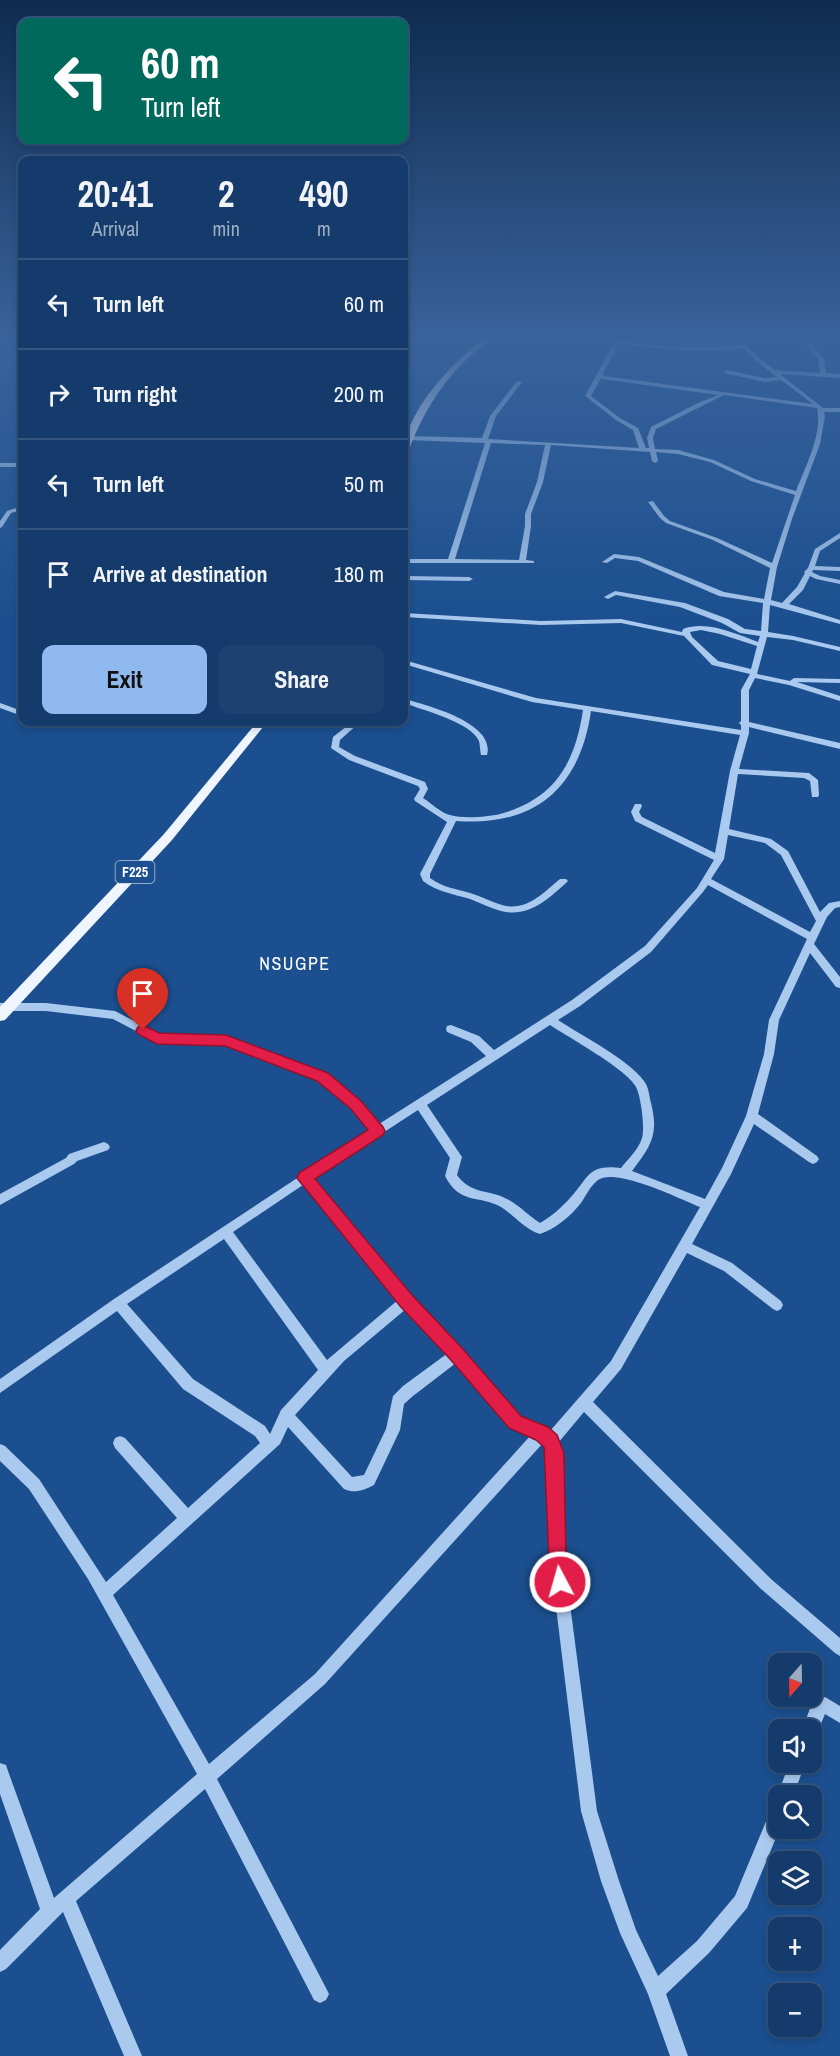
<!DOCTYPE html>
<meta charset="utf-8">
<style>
body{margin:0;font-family:"Archivo Narrow",sans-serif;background:#1d4271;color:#f1f3f6;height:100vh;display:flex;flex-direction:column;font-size:22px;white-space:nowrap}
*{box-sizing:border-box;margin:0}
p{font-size:20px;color:#9dadc1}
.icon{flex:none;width:33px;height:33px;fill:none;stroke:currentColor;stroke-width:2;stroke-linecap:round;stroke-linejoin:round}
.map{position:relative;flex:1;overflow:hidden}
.details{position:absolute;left:18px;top:156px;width:390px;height:570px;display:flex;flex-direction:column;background:#143b6b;border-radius:12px;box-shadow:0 3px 9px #0003,0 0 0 2px #33557e}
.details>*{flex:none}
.guide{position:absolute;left:18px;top:18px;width:390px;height:126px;border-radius:12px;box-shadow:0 3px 9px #0003,0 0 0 2px #33557e;background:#00695c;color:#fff;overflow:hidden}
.needle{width:39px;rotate:200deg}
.controls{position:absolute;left:768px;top:1653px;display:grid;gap:12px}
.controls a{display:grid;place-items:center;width:54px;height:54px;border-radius:12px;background:#143b6b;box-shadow:0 3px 9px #0003,0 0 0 2px #33557e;font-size:30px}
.pin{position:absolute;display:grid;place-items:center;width:51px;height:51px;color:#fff;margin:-62px -26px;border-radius:50% 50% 50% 0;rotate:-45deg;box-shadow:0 0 6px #0007}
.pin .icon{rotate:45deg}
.me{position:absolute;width:66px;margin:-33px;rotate:354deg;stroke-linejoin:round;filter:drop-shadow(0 0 4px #0008)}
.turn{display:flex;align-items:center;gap:21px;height:126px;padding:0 24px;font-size:27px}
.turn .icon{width:78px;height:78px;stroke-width:2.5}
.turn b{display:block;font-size:42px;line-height:51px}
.eta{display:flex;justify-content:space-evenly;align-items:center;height:102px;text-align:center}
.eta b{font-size:36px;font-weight:700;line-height:42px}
.cta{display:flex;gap:12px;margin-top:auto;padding:12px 24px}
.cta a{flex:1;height:69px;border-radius:12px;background:#90b9f0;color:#111;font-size:24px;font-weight:700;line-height:69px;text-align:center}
.cta a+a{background:#1d4271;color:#f1f3f6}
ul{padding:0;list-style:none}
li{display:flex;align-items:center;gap:18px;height:90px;padding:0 24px;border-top:2px solid #33557e}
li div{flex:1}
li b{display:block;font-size:22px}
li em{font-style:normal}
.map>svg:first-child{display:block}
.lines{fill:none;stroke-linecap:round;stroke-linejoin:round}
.minor{fill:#a9c9ee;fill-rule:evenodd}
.major{fill:#f0f6ff;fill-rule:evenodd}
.route{fill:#e11d48;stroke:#92132f;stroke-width:1.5}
.labels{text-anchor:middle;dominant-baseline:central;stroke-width:4.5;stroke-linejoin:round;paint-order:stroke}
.shield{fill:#1b4f8f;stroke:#bbcadd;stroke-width:1.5}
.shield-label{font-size:14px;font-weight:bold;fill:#fff}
.quarter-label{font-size:18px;letter-spacing:1.5px;fill:#fff;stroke:#1b4f8f}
</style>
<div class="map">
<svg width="840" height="2056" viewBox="0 0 840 2056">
<rect width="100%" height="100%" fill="#1b4f8f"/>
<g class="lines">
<path class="minor" d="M579 335H589C638 345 690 351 741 345L732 335H737L759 358 775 370 820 373 818 358 798 335H803L824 358 826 373 840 374V378L780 374 823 408H840V412H824L825 416 820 444 792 519 777 567 771 600 782 603 797 587 805 573 804 572 808 568 815 549 840 533V538L820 551 815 566 840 567V571L813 570 812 572 820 576 840 580V584L816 579 810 576 803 590 789 604 840 620V624L770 605 768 632 793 636 840 647V651L793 640 767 637 757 674 790 681 794 678 840 679V683L797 682 840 696V701L789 685 755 678 749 690V722L840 743V749L749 727V733L739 769 809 773 818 780 819 795 818 797H812L810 781 804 778 738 774 729 829 771 839 788 851 820 912 829 903 840 901V907L835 908 827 917 814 944 840 977V988L836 987 810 953 779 1020 774 1054 758 1114 817 1156 819 1159 817 1162 813 1164 809 1162 754 1124 731 1174 692 1244 732 1263 781 1301 783 1305 781 1309 777 1311 773 1309 724 1271 687 1253 621 1369 593 1402 771 1579 840 1638V1656L835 1653 761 1589 584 1412 558 1443 562 1453 564 1558 597 1811 619 1881 636 1930 658 1976 697 1941 735 1896 772 1807 778 1805V1828H780L747 1908 709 1953 666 1994 688 2056H670L648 1994 620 1933 601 1881 581 1811 550 1558 548 1453 546 1445 543 1443 325 1684 217 1779 326 1988 329 1994 326 2000 320 2003 314 2000 205 1789 76 1901 142 2056H124L63 1912 6 1969 0 1972V1950L40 1909 0 1794V1763L6 1765 8 1771 54 1898 197 1774 88 1579 29 1489 0 1461V1444L5 1446 39 1479 106 1582 177 1518 115 1448 113 1443 115 1438 120 1436 125 1438 188 1508 260 1443 255 1436 183 1389 117 1311 0 1393V1379L114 1299 370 1130 352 1108 319 1081 225 1044 157 1042 113 1019 46 1011H0V1003H46L115 1011 159 1034 226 1036 327 1075 360 1102 379 1124 486 1056 471 1042 447 1032 446 1029 447 1026 451 1025 479 1036 494 1050 572 1000 645 946 697 888 714 860 635 821 631 812 635 804H641L642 806 639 812 642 817 715 853 730 771 740 735 591 711C580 788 535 827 456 821L430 874V878C442 887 456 889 470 893 481 896 491 902 502 905 526 912 543 893 560 879H566L568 881 566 883C547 900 528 918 501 911 490 908 481 903 470 899 454 894 437 892 423 881L420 874 447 822 415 801 414 799 420 789 418 786 349 760 331 748 333 737 352 722H360L340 740 339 747 355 756 425 782 428 789 423 798C431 803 441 813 450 815 463 819 487 817 500 814 555 799 575 763 583 710L532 702 404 664V660L536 698 741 730V725L739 723 741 721V690L750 674 712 665 684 636 621 623 541 625 404 617V613L541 621 621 619 682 632 683 629C707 620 736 634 758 642L760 636 740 633 722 623 680 607 616 595 608 599 604 597 615 591 685 603 728 619 745 629 761 631 763 603 719 596 638 561 615 558 607 563 602 562 614 554 639 557 724 592 764 599 770 568 713 540 666 523 660 518 648 502 653 501 664 516 670 521 717 538 772 563 795 495 751 481 710 462 678 454 656 452 658 461 655 463 652 461 650 452 551 445 543 482 531 514V526L526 560 534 561V563H404V559H448L485 443 408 440 405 438 408 436 482 438 490 416 517 381 522 382 496 416 488 439 639 448 633 430 616 420 585 396 614 343ZM619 344C661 349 702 353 743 348L755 360 777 377 765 378 726 370 724 373 765 382 781 380 813 404 604 376 603 373ZM601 378 602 379 718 395 698 403 651 427 647 438 649 448H646L638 428 620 418 591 396ZM724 395 817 408C823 433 805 468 796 491L755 479 714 460 678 450 655 449 653 438 656 429ZM491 443 545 445 537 482 525 514V526L519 560 455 559ZM701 630 720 634 757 646 751 669 718 661 692 637 690 632ZM728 835 765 843 781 855 816 921 810 932 711 879 724 859ZM708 885 807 939 769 1020 764 1054 746 1116 722 1168 705 1199 632 1171C651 1146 659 1135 651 1103 649 1096 649 1087 644 1081 628 1059 582 1036 558 1020L580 1006 651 952 703 892ZM550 1025C568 1037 628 1070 636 1087 641 1097 645 1127 642 1138 639 1149 628 1159 621 1168 587 1164 589 1178 570 1198 562 1207 551 1217 540 1223 529 1216 520 1206 509 1200 490 1189 471 1195 457 1175L462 1157 427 1105ZM418 1110 450 1158 445 1176C461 1206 478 1194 501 1207 515 1216 524 1229 540 1234 555 1229 571 1216 581 1203 586 1196 590 1186 598 1180 616 1167 680 1199 700 1207L611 1361 550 1431 547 1428 520 1417 462 1350 410 1297 312 1179ZM303 1185 398 1300 327 1360 233 1232ZM224 1239 318 1370 281 1410 270 1434 265 1426 193 1379 127 1304ZM406 1309 448 1353 403 1386 393 1396 386 1429 364 1475 352 1477 295 1415 344 1361ZM456 1363 510 1427 531 1435 315 1674 209 1764 113 1595 280 1444 288 1427 344 1489C355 1494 364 1490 374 1485L400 1430 404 1404 413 1396Z
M0 463H22V467H0Z
M22 506V510L11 513 2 527 0 528V521L7 511Z
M404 576 469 577 473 579 469 581 404 580Z
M404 699C427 705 496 723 487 755H481C480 751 480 745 479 741 471 722 422 710 404 703Z
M0 703 22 711V716L0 708Z
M104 1142 108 1144 110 1147 108 1150 77 1161 74 1164 0 1205V1194L66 1158 69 1154Z
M825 1697 840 1706V1723L825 1714 816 1736 812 1737V1730H802L812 1703Z
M790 1762H806L793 1796H778V1800L777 1796Z"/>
<path class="major" d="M488 335H495C486 344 475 351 466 360 439 386 421 417 408 452L404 454C404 411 455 360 488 335Z
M257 722H267L172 840 5 1020 0 1021V1007L164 834Z"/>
</g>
<linearGradient id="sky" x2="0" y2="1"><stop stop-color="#0f2b4f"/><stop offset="0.54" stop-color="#39639b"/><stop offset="1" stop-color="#39639b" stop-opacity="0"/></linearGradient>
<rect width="840" height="623" fill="url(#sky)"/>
<path class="route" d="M143 1025 159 1033 226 1035 328 1073 361 1101 383 1127 385 1131 383 1135 315 1179 412 1295 462 1348 521 1416 548 1427 557 1435 564 1453 566 1558 569 1582 567 1588 560 1591 553 1588 550 1582 544 1447 536 1440 509 1428 450 1359 400 1306 297 1178 299 1173 368 1130 351 1109 317 1081 225 1046 157 1044 138 1034 136 1030 138 1027Z"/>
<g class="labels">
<rect class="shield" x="115.5" y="861" width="39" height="22" rx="4.5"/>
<g class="shield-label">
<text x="135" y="872">F225</text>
</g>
<g class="quarter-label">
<text x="295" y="963">NSUGPE</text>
</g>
</g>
</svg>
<div class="controls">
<a><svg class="needle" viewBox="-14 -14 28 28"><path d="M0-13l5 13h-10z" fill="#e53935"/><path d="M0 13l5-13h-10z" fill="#9dadc1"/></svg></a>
<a><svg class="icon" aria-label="sound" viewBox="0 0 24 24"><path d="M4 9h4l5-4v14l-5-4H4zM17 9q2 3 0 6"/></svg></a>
<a><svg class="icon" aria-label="search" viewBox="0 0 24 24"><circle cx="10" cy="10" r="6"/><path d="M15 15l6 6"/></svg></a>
<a><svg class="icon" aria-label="layers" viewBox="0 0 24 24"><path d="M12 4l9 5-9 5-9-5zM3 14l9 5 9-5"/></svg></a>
<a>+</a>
<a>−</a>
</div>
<div class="pin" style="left:143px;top:1030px;background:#d93025"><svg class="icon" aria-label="arrive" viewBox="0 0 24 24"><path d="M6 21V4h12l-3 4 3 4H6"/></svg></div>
<svg class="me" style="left:560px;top:1582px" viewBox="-20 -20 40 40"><circle r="17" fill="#e11d48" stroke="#fff" stroke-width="3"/><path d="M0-11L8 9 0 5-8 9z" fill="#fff"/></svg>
<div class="guide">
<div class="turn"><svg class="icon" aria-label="left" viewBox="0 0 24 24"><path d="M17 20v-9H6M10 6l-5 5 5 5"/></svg><div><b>60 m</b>Turn left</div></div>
</div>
<section class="details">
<div class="eta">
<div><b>20:41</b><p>Arrival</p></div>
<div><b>2</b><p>min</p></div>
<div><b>490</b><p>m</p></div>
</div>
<ul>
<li><svg class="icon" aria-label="left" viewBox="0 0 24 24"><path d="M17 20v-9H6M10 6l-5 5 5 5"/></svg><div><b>Turn left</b></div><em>60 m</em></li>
<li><svg class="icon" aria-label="right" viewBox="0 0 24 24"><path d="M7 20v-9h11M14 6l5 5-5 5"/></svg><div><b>Turn right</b></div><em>200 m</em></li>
<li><svg class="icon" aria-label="left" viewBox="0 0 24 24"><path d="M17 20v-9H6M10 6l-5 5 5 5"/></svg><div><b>Turn left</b></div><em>50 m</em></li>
<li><svg class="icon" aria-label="arrive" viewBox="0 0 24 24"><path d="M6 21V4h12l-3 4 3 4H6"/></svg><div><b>Arrive at destination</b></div><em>180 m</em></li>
</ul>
<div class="cta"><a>Exit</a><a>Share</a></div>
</section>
</div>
